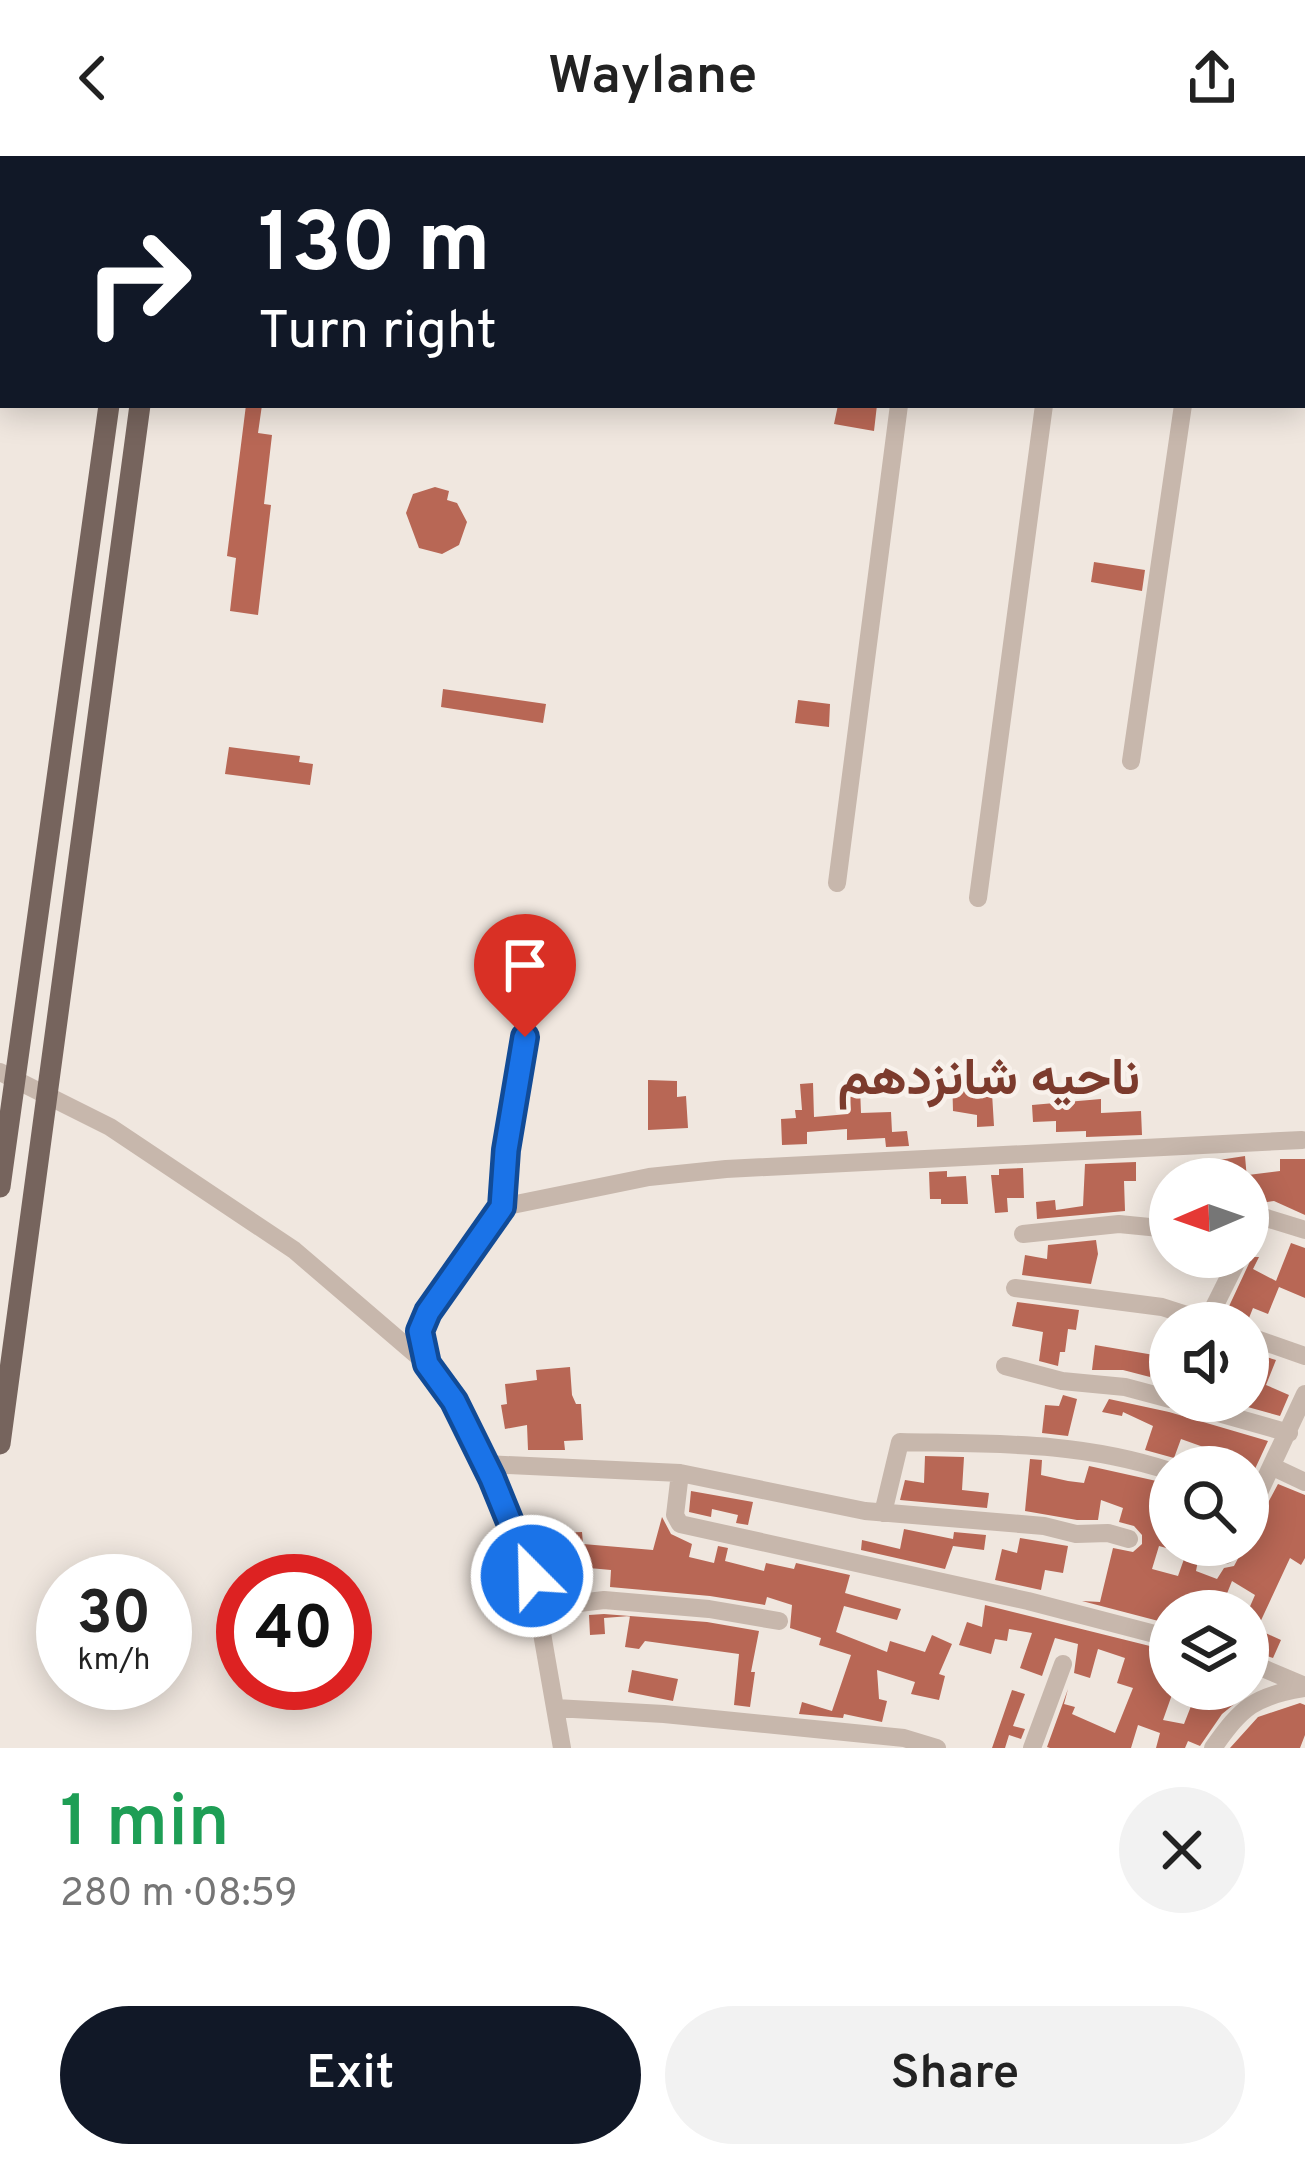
<!DOCTYPE html>
<meta charset="utf-8">
<style>
body{margin:0;font-family:Overpass,Vazirmatn,sans-serif;background:#f2f2f2;color:#222;height:100vh;display:flex;flex-direction:column;font-size:45px;white-space:nowrap}
*{box-sizing:border-box;margin:0}
p{font-size:39px;color:#767676}
.icon{flex:none;width:66px;height:66px;fill:none;stroke:currentColor;stroke-width:2;stroke-linecap:round;stroke-linejoin:round}
.map{position:relative;height:1592px;overflow:hidden}
.sheet{display:flex;flex-direction:column;background:#fff;flex:1}
.sheet>*{flex:none}
.hud{position:absolute;left:0px;top:0px;width:1305px;height:252px;box-shadow:0 6px 30px #0003;background:#111827;color:#fff;overflow:hidden}
.needle{width:78px;rotate:268deg}
.fabs{position:absolute;left:1149px;top:1002px;display:grid;gap:24px}
.fabs a{display:grid;place-items:center;width:120px;height:120px;border-radius:50%;background:#fff;box-shadow:0 6px 30px #0003;font-size:60px}
.speed{position:absolute;left:36px;top:1398px;display:flex;gap:24px;font-size:60px;font-weight:700;text-align:center}
.speed>*{display:grid;place-content:center;width:156px;height:156px;border-radius:50%;background:#fff;box-shadow:0 6px 30px #0003;line-height:1}
.speed small{font-size:30px;font-weight:400}
.speed .limit{border:18px solid #d22;background:#fff;color:#111}
.pin{position:absolute;display:grid;place-items:center;width:102px;height:102px;color:#fff;margin:-123px -51px;border-radius:50% 50% 50% 0;rotate:-45deg;box-shadow:0 0 12px #0007}
.pin .icon{rotate:45deg}
.me{position:absolute;width:132px;margin:-66px;rotate:337deg;stroke-linejoin:round;filter:drop-shadow(0 0 9px #0008)}
.turn{display:flex;align-items:center;gap:42px;height:252px;padding:0 60px;font-size:54px}
.turn .icon{width:156px;height:156px;stroke-width:2.5}
.turn b{display:block;font-size:84px;line-height:102px}
.round{display:grid;place-items:center;flex:none;width:126px;height:126px;border-radius:63px;background:#f2f2f2}
.summary{display:flex;align-items:center;justify-content:space-between;height:204px;padding:0 60px}
h1{font-size:72px;font-weight:600;line-height:90px;color:#1e9e55}
.primary-button{display:flex;gap:24px;margin-top:auto;padding:24px 60px}
.primary-button a{flex:1;height:138px;border-radius:72px;background:#111827;color:#fff;font-size:48px;font-weight:600;line-height:138px;text-align:center}
.primary-button a+a{background:#f2f2f2;color:#222}
header{display:flex;justify-content:space-between;align-items:center;height:156px;padding:0 60px;background:#fff;font-size:54px;font-weight:600}
.map>svg:first-child{display:block}
.building{fill:#b86755}
.lines{fill:none;stroke-linecap:round;stroke-linejoin:round}
.minor{stroke:#c7b7ac;stroke-width:18}
.major{stroke:#76645d;stroke-width:21}
.route-casing{stroke:#114b97;stroke-width:30}
.route{stroke:#1a73e8;stroke-width:21}
.labels{text-anchor:middle;dominant-baseline:central;stroke-width:9;stroke-linejoin:round;paint-order:stroke}
.district-label{font-size:51px;font-weight:bold;fill:#7c3b2d;stroke:#f8f1eb}
</style>
<header><svg class="icon" aria-label="back" viewBox="0 0 24 24"><path d="M15 5l-7 7 7 7"/></svg>Waylane<svg class="icon" aria-label="share" viewBox="0 0 24 24"><path d="M12 15V3M7 8l5-5 5 5M5 13v7h14v-7"/></svg></header>
<div class="map">
<svg width="1305" height="1592" viewBox="0 0 1305 1592">
<rect width="100%" height="100%" fill="#f0e7df"/>
<path class="building" d="M246 249H262L258 277 272 279 264 348 271 349 258 459 230 455 236 402 227 400Z
M838 249H877L874 275 834 268Z
M435 331 449 335 447 344 457 347 467 366 459 389 442 398 419 392 406 357 413 338Z
M1094 406 1145 414 1142 435 1091 426Z
M443 533 546 548 543 567 441 551Z
M798 544 830 548 829 571 795 567Z
M229 591 300 600 299 606 313 608 310 629 225 618Z
M952 917H968L969 939 992 937 994 970 977 971V959L953 955Z
M648 924 677 925V941L686 940 688 972 648 974Z
M813 927 814 961 848 958 847 932H860L861 957 891 956 892 976 907 975 909 990 886 991 885 982 847 984V973L807 976V988L782 989 781 963 796 962 795 954H802L800 928Z
M1101 943V957L1141 955 1142 979 1086 981V975L1056 976V965L1033 966 1032 949Z
M1245 1000 1247 1023H1208L1206 1006Z
M1280 1003H1305V1059L1274 1045 1248 1049V1019L1280 1015Z
M1136 1006V1025H1124L1125 1055 1037 1063 1036 1046 1055 1044 1056 1054 1083 1050 1085 1008Z
M1023 1012 1024 1042H1007L1008 1056 995 1057 991 1019H999V1013Z
M947 1015V1021L966 1020 968 1048H941V1043H930L929 1016Z
M1096 1084 1098 1098 1091 1128 1022 1119 1025 1099 1047 1103 1048 1089Z
M1291 1087 1305 1092V1142L1279 1131 1268 1158 1253 1152 1247 1167H1225L1224 1161 1252 1101H1259L1253 1113 1276 1125Z
M1017 1146 1079 1154 1076 1174 1068 1173 1065 1196H1060L1058 1210 1039 1205 1043 1176 1012 1170Z
M1095 1189 1154 1199 1150 1221 1123 1214H1092Z
M1260 1199 1276 1204 1266 1229 1289 1239 1280 1260 1226 1245 1241 1248 1248 1245V1230Z
M570 1211 572 1239 576 1248H581L583 1284 564 1285 565 1294H528L527 1269 505 1273 501 1249 507 1248 505 1228 537 1224 536 1214Z
M1063 1239 1077 1243 1068 1280 1042 1277 1045 1249 1059 1250Z
M1109 1243 1169 1256 1268 1285 1254 1315 1248 1311H1202L1209 1293 1181 1283 1174 1302 1145 1294 1153 1270 1123 1256 1122 1260 1102 1256Z
M925 1300 964 1301 962 1334 989 1337 987 1352 900 1344 905 1324 924 1327Z
M1030 1303 1042 1304 1041 1319 1068 1325 1084 1327 1089 1310 1170 1328 1166 1340 1170 1341V1393L1159 1390 1152 1413 1178 1420 1189 1389H1201L1196 1415 1217 1423 1224 1412 1234 1410 1278 1328 1305 1339V1402L1301 1409 1290 1402 1257 1473 1281 1484 1273 1502 1248 1493V1455L1255 1439 1232 1425 1220 1455H1170V1468L1082 1445 1100 1446 1113 1392 1133 1396 1142 1388V1379L1134 1370 1119 1366 1123 1352 1101 1344 1098 1364H1077L1025 1355Z
M691 1335 753 1346 748 1369 736 1367 738 1359 712 1353 711 1361 689 1356Z
M662 1361 671 1378 692 1388 689 1401 714 1407 718 1390 728 1392 725 1405 764 1415 766 1407 794 1413 796 1407 850 1419 845 1437 901 1453 897 1464 844 1450 836 1476 887 1496 890 1485 925 1496 932 1479 952 1488 939 1518 945 1520 939 1544 911 1538 915 1526 877 1514 879 1543 887 1545 882 1566 844 1558 843 1562 799 1558 802 1546 832 1555 851 1499 819 1489 821 1482 790 1472 792 1449 767 1441 765 1449 710 1440 610 1431 611 1414 578 1411 581 1433 553 1437V1377L582 1376 583 1388 653 1394Z
M904 1373 953 1383 954 1376 986 1379 984 1394 953 1390 945 1413 861 1394 862 1384 900 1393Z
M1020 1382 1068 1390 1063 1417 1045 1414 1041 1434 995 1424 1002 1393 1017 1397Z
M985 1449 1170 1495V1499L1160 1497 1154 1517 1170 1522V1533H1174L1163 1564 1184 1568 1195 1540 1219 1548 1230 1533H1248V1521L1257 1524 1253 1533 1222 1558 1200 1590 1188 1585 1185 1592H1156L1160 1577 1138 1569 1131 1592H1050L1047 1591 1068 1533 1064 1548 1075 1551 1072 1558 1115 1577 1133 1532 1117 1527 1125 1502 1098 1493 1090 1522 1074 1517 1078 1488 1055 1482 1042 1520 1020 1512 1032 1477 1009 1473 1007 1485 995 1483 991 1498 959 1489 967 1466 982 1471Z
M604 1458 707 1466 759 1475 751 1516H755L750 1551 734 1549 739 1498 645 1485 639 1493 625 1491 630 1460 604 1462 605 1478 590 1479 589 1459Z
M632 1514 678 1523 673 1545 628 1536Z
M1012 1534 1025 1538 1013 1570 1025 1573 1021 1583 1009 1579 1005 1592H992Z
M1300 1547 1305 1549V1579L1300 1592H1230L1258 1561Z"/>
<g class="lines">
<path class="minor" d="M931 3V0
M1078 3V0
M1219 3 1220 0
M1131 605 1183 249
M837 727 899 249
M978 742 1044 249
M0 916 110 971 294 1094 427 1208 454 1245 492 1322 532 1420 562 1592
M502 1051 649 1021 726 1013 1302 984
M1023 1078 1119 1068 1170 1073
M1248 1084 1260 1060 1305 1074
M1015 1132 1162 1151 1212 1167
M1207 1165 1239 1101
M1248 1180 1305 1200
M427 1208 422 1165 502 1051 506 994 529 854
M1005 1210 1062 1225 1125 1231 1170 1243
M1176 1245 1289 1277
M485 1308 680 1317 865 1355 1044 1370 1076 1378 1108 1377 1129 1383
M1273 1311 1305 1326
M680 1317 675 1359 680 1368 1028 1445 1170 1482
M883 1357 900 1286C996 1288 1078 1285 1170 1315
M1248 1360 1305 1238
M1226 1399 1232 1389
M538 1452 604 1444 709 1453 779 1465
M1248 1506 1305 1530
M555 1552 664 1558 904 1582 937 1592
M1032 1592 1063 1508
M1213 1592C1242 1551 1254 1540 1305 1532"/>
<path class="major" d="M144 3 145 0
M174 3V0
M0 1031 109 249
M0 1288 140 249"/>
</g>
<g class="lines">
<defs>
<path id="route" d="M525 881 506 994 502 1051 428 1156 420 1175 427 1208 454 1245 492 1322 532 1420"/>
</defs>
<use href="#route" class="route-casing"/>
<use href="#route" class="route"/>
</g>
<g class="labels">
<g class="district-label">
<text x="989" y="925">ناحیه شانزدهم</text>
</g>
</g>
</svg>
<div class="fabs">
<a><svg class="needle" viewBox="-14 -14 28 28"><path d="M0-13l5 13h-10z" fill="#e53935"/><path d="M0 13l5-13h-10z" fill="#767676"/></svg></a>
<a><svg class="icon" aria-label="sound" viewBox="0 0 24 24"><path d="M4 9h4l5-4v14l-5-4H4zM17 9q2 3 0 6"/></svg></a>
<a><svg class="icon" aria-label="search" viewBox="0 0 24 24"><circle cx="10" cy="10" r="6"/><path d="M15 15l6 6"/></svg></a>
<a><svg class="icon" aria-label="layers" viewBox="0 0 24 24"><path d="M12 4l9 5-9 5-9-5zM3 14l9 5 9-5"/></svg></a>
</div>
<div class="speed"><div>30<small>km/h</small></div><div class="limit">40</div></div>
<div class="pin" style="left:525px;top:881px;background:#d93025"><svg class="icon" aria-label="arrive" viewBox="0 0 24 24"><path d="M6 21V4h12l-3 4 3 4H6"/></svg></div>
<svg class="me" style="left:532px;top:1420px" viewBox="-20 -20 40 40"><circle r="17" fill="#1a73e8" stroke="#fff" stroke-width="3"/><path d="M0-11L8 9 0 5-8 9z" fill="#fff"/></svg>
<div class="hud">
<div class="turn"><svg class="icon" aria-label="right" viewBox="0 0 24 24"><path d="M7 20v-9h11M14 6l5 5-5 5"/></svg><div><b>130 m</b>Turn right</div></div>
</div>
</div>
<section class="sheet">
<div class="summary"><div><h1>1 min</h1><p>280 m · 08:59</p></div><a class="round"><svg class="icon" aria-label="close" viewBox="0 0 24 24"><path d="M6 6l12 12M18 6L6 18"/></svg></a></div>
<div class="primary-button"><a>Exit</a><a>Share</a></div>
</section>
